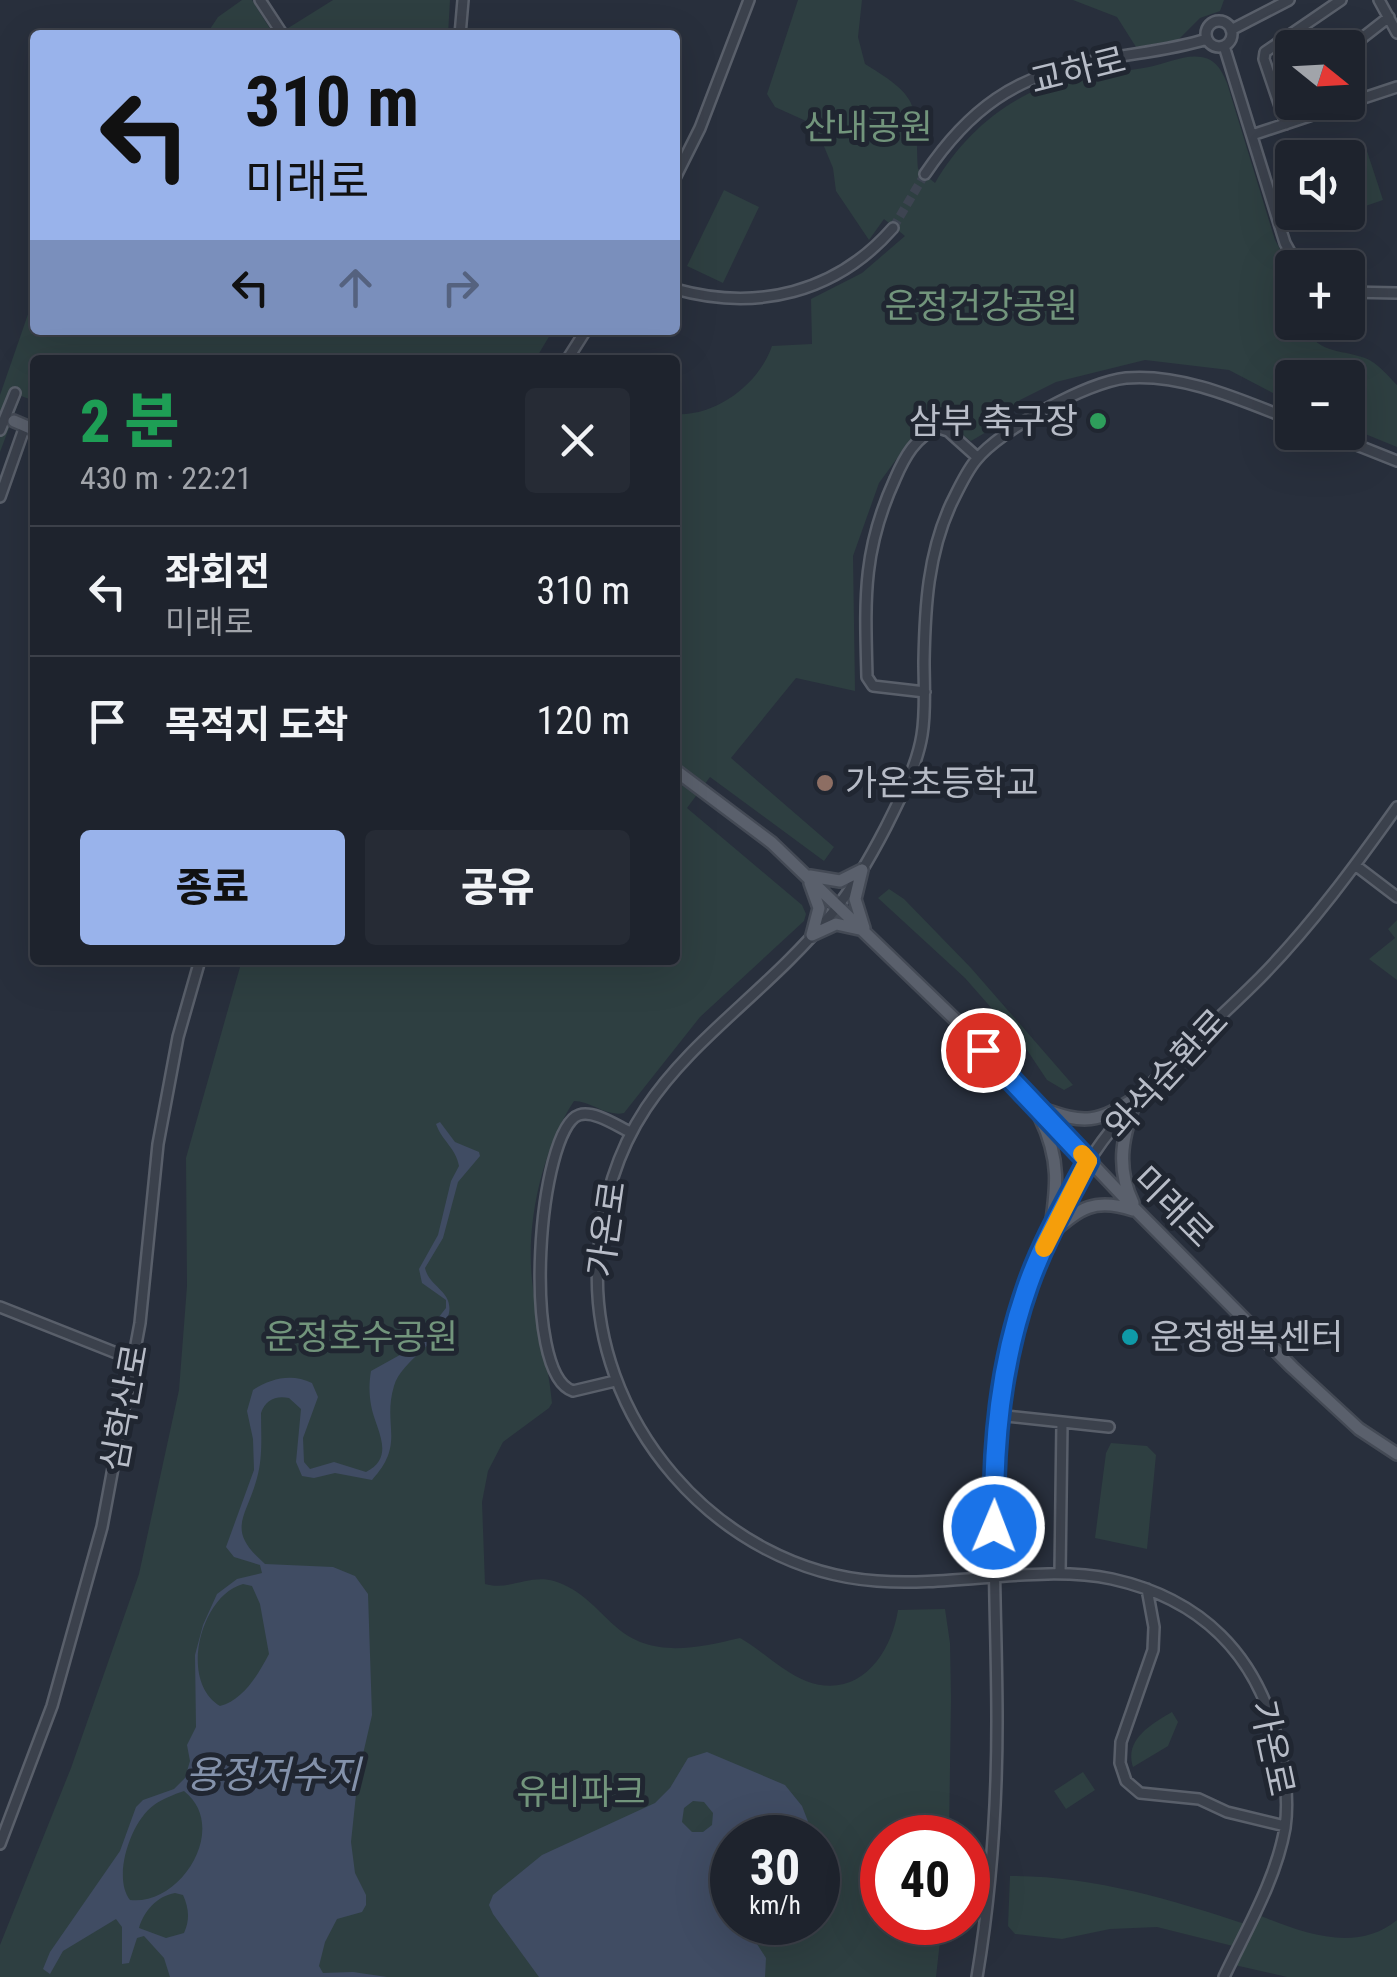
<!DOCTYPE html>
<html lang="ko">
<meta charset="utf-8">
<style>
body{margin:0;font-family:"Roboto Condensed","Noto Sans KR",sans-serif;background:#262b35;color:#f1f3f6;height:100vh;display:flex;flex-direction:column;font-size:38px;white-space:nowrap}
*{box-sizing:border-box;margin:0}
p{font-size:32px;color:#a1a4aa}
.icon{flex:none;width:55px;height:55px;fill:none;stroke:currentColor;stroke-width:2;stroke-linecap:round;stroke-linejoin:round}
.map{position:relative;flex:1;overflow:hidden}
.side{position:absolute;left:30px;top:355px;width:650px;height:610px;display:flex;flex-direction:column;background:#1e232d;border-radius:10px;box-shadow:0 10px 40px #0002,0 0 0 2px #3c4049}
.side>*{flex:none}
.top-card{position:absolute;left:30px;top:30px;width:650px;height:305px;border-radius:10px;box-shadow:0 10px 40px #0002,0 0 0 2px #3c4049;background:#99b3eb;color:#111;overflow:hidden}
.needle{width:65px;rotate:108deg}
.controls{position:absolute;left:1275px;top:30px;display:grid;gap:20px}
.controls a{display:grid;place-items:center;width:90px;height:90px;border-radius:10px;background:#1e232d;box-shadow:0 10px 40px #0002,0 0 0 2px #3c4049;font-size:50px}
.speed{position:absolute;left:710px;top:1815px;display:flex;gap:20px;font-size:50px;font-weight:700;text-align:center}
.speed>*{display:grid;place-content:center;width:130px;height:130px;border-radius:50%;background:#1e232d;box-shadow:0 10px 40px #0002,0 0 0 2px #3c4049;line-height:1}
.speed small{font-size:25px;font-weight:400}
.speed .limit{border:15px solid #d22;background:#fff;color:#111}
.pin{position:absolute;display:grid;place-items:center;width:85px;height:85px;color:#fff;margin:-42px;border:5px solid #fff;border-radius:50%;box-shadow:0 2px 10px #0007}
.me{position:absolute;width:110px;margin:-55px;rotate:1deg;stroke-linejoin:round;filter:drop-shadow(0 0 8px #0008)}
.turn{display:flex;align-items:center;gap:35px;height:210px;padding:0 50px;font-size:45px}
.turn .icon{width:130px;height:130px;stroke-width:2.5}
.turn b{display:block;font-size:70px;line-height:85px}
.lanes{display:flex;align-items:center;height:95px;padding:0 50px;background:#0003;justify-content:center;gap:50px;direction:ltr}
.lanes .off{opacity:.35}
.round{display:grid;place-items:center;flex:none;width:105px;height:105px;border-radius:10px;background:#262b35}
.summary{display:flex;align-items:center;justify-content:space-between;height:170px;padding:0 50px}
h1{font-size:60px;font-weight:800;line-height:75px;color:#1e9e55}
.primary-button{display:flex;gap:20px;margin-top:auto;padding:20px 50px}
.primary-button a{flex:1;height:115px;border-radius:10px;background:#99b3eb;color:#111;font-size:40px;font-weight:800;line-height:115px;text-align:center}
.primary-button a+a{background:#262b35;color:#f1f3f6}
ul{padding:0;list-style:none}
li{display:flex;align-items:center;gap:30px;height:130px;padding:0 50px;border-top:2px solid #3c4049}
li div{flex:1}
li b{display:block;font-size:38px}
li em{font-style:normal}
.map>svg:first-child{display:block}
.green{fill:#2e3f41;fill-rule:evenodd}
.water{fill:#404c63;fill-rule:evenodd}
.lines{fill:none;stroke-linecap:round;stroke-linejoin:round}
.minor-tunnel{stroke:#3d4451;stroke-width:9;stroke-dasharray:9 4.5;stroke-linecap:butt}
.minor-casing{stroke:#595f6a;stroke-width:14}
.major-casing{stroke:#444a55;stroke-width:16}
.minor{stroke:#3b414c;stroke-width:9}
.major{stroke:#5a606c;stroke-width:11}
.route-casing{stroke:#114b97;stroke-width:25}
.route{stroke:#1a73e8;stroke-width:18}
.slow{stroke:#f59e0b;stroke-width:18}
.leisure-dot{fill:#2e9e5b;stroke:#202631;stroke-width:4}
.education-dot{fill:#8d6e63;stroke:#202631;stroke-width:4}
.culture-dot{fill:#0f9aa8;stroke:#202631;stroke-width:4}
.labels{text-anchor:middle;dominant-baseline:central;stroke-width:10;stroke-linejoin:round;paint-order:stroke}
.street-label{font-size:35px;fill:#b7bcc7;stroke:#202631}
.park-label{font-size:35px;fill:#72957c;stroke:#202631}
.poi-label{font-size:35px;fill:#b7bcc7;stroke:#202631;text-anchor:start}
.water-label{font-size:38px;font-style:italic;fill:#8391aa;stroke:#202631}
</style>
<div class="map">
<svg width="1397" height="1977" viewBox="0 0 1397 1977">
<rect width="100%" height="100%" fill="#282f3c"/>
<path class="green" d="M242 0H252L274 35H206L218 17Z
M333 0H450L448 35H277Z
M798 0H862L858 37 865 64C923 99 915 105 918 169L935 183C955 148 986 116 1022 97 1063 74 1104 75 1149 67 1165 64 1185 54 1201 57 1216 59 1222 71 1227 83L1275 240 1292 271V322L1305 323C1314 354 1340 349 1365 358 1377 362 1388 376 1397 385V447L1348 427V378H1292V403L1229 370 1145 360 1056 382 1020 400 988 431 971 441 930 413 879 483 853 556 855 691 796 678 731 758 834 847 824 861 710 777 687 808 802 905 806 914 804 921 700 1017 624 1113C606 1117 591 1101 574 1101 542 1150 526 1222 532 1280 536 1321 548 1361 552 1403L549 1408 503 1442 488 1471 482 1502 485 1584C508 1591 530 1574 554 1581 582 1590 595 1608 615 1626 651 1659 697 1648 740 1638 763 1651 781 1671 806 1681 858 1701 891 1655 898 1610L945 1609 950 1643 951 1698 949 1837 882 1838V1922L942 1923 936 1977H0V1945L71 1768 139 1574 179 1390 187 1286 186 1158 242 960H675V414C716 417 759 384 772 346L812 344 811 299 862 273 905 236 884 219 869 240 836 191 833 168 823 144 806 121 775 107 767 94ZM732 1838H818V1922H732Z
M1073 0H1224L1220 11 1200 18 1178 40 1136 47 1117 17Z
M1364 142 1383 200 1348 212V158L1318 157Z
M1292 166V212L1345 213 1296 229 1277 171Z
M724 190 759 207 723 283 687 266Z
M35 294V330H553L535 360H35V401L21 396 0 452V395Z
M889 889 904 899 971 968 1073 1085 1064 1090 1047 1080 1023 1044 965 978 878 898Z
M1397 920V980L1369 959 1395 938 1388 929Z
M1111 1443 1147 1446 1156 1455 1147 1549 1095 1538 1106 1453Z
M1172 1712 1178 1722 1168 1746 1133 1767C1124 1740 1151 1724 1172 1712Z
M1083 1772 1095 1790 1066 1809 1054 1791Z
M1010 1876C1093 1876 1169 1899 1248 1925L1254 1913C1297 1931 1355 1955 1397 1920V1977H1287L1230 1964 1237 1947 1157 1927 1110 1929 1062 1939 1015 1934 1008 1926Z"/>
<path class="water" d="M440 1122 455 1142 479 1152 480 1156 458 1182 443 1238 425 1268C429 1287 453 1291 449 1313 445 1340 401 1360 394 1386 382 1426 406 1443 372 1480L335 1473 314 1478 302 1476 296 1462 301 1409 289 1398C276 1395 265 1400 261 1413 261 1434 263 1457 257 1478 246 1519 225 1529 265 1564L333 1567 355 1576 368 1594 372 1715 358 1776 351 1842 355 1873 366 1895V1905L362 1912 337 1919 325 1942 319 1966 323 1973 353 1972 387 1977H170L164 1958 144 1936 137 1938 129 1963 122 1964V1927L116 1919 63 1951 50 1974 43 1969 50 1952 120 1851 136 1807 143 1800 174 1789 185 1778 190 1761 187 1745 196 1727 195 1655 203 1625 217 1594 237 1579 262 1573 260 1565 234 1557 226 1547 254 1470 253 1439 247 1411 253 1390C271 1378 292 1373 312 1383L318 1397 303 1438 304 1462 310 1469 334 1462 366 1472C397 1456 375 1429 371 1405 369 1394 369 1382 371 1371L416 1346 446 1308V1300L422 1283 419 1269 438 1235 451 1181 459 1166C456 1148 442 1141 436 1124ZM243 1584 252 1586 260 1604 269 1654C258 1675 243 1700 220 1706 178 1681 201 1595 243 1584ZM184 1791C230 1827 181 1906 130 1900 112 1877 131 1821 154 1805 162 1799 175 1794 184 1791ZM175 1893 183 1895C189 1908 190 1920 184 1933L166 1938 139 1928C144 1911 157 1896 175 1893Z
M707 1752 785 1785 802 1806 814 1837 732 1838V1922L765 1923 757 1944 766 1958 765 1977H539L493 1914 489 1905 493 1895 542 1855 655 1803 670 1788 688 1758ZM693 1801 704 1802 713 1813 712 1825 703 1832H692L682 1822 684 1808Z"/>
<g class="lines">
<path class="minor-tunnel" d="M893 228 925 174"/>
<defs>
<path id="minor" d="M260 0 283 35
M1379 0 1397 33
M1206 34a13 13 0 1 1 26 0a13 13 0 1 1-26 0Z
M1231 30 1289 0
M460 35 463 0
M1224 46 1285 243 1299 268
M1348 49 1389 17
M1286 124 1264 59 1265 52 1341 0
M1252 135 1397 87
M925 174C969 109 1015 76 1093 61 1132 53 1169 51 1207 39
M675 178 700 128 749 0
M675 289C757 312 836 293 893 228
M1348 292 1397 293
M567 360 586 330
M0 430 15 393
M1324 432 1397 461
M0 497 25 426
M925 692 873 686 867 677C865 600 862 551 895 479 904 458 916 435 939 428L948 431 977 457
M1355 865 1397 897
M0 1307 134 1360
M615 1381 573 1391C520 1374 538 1129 579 1115 594 1110 617 1126 630 1132
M997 1415 1109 1427
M1060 1574 1062 1422
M1147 1589 1154 1627 1153 1650 1121 1742 1120 1763 1126 1781 1140 1793 1199 1799 1227 1812 1285 1826
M0 1844 52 1706 102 1527 140 1323 158 1144 178 1037 200 960
M977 1977C991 1893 997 1807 997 1721 997 1656 994 1591 994 1525 994 1488 992 1449 998 1412 1010 1324 1040 1234 1090 1159 1137 1088 1201 1037 1260 978 1311 926 1355 866 1397 807
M1224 1977C1246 1930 1276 1880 1285 1828 1289 1800 1285 1770 1278 1742 1257 1655 1202 1599 1112 1579 1039 1564 954 1587 877 1581 718 1570 587 1418 598 1259 610 1075 731 1036 834 911 854 886 871 856 886 827 900 799 917 766 922 735 926 711 924 685 924 661 925 606 928 554 951 504 958 490 966 472 976 460 1000 430 1087 382 1126 378 1182 373 1241 400 1292 420"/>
<path id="major" d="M14 421 35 430
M675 770 772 843 965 1029 1137 1211 1292 1367 1359 1429 1397 1454
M862 870 855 899 864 928
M810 876 840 881 862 870
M810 883 819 908 812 935
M812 935 836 924 859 929
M1040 1108C1086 1125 1097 1123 1137 1097
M1040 1117C1061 1161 1057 1187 1050 1234
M1133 1203C1115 1166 1123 1134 1137 1097
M1050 1234C1080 1209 1093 1197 1133 1210"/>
</defs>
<use href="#minor" class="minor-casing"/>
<use href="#major" class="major-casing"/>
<use href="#minor" class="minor"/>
<use href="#major" class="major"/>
</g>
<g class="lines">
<defs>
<path id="route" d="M983 1050 1088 1161C1067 1201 1043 1242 1028 1285 1000 1364 993 1444 994 1527"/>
</defs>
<use href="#route" class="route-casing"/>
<use href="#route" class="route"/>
<path class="slow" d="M1044 1248 1088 1161 1082 1154"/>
</g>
<circle class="leisure-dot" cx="1098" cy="421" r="10"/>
<circle class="education-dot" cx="825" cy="783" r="10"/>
<circle class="culture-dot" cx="1130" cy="1337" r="10"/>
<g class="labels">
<g class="street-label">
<text transform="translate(1078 71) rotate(-14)">교하로</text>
<text transform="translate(1167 1074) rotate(-47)">와석순환로</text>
<text transform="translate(1173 1207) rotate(45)">미래로</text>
<text transform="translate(607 1229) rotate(-82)">가온로</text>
<text transform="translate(125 1408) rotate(-80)">심학산로</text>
<text transform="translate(1272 1748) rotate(78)">가온로</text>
</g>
<g class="park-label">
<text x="868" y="127">산내공원</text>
<text x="981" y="306">운정건강공원</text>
<text x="361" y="1337">운정호수공원</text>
<text x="581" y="1792">유비파크</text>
</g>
<g class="poi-label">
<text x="1078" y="421" text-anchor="end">삼부 축구장</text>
<text x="845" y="783">가온초등학교</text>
<text x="1150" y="1337">운정행복센터</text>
</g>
<g class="water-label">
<text x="273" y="1775">용정저수지</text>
</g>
</g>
</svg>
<div class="controls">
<a><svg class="needle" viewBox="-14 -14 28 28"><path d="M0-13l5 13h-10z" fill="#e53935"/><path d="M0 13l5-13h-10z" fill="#a1a4aa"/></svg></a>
<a><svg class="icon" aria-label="sound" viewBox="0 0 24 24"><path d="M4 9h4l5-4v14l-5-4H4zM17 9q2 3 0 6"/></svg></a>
<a>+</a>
<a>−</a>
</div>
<div class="speed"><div>30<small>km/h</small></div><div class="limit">40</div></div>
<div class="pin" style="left:983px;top:1050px;background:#d93025"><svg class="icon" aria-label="arrive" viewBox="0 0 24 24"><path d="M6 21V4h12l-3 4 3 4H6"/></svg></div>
<svg class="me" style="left:994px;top:1527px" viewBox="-20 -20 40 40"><circle r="17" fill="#1a73e8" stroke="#fff" stroke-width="3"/><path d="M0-11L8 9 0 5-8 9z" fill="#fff"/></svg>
<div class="top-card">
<div class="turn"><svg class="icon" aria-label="left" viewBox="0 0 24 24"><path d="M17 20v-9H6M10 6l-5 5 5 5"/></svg><div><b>310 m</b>미래로</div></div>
<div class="lanes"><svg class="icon" aria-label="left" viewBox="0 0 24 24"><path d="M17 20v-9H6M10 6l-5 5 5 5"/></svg><svg class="icon off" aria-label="ahead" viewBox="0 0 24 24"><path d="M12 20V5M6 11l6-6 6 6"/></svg><svg class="icon off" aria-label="right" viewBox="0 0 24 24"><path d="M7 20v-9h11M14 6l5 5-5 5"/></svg></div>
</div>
<section class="side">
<div class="summary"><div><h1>2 분</h1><p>430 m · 22:21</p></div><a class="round"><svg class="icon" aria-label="close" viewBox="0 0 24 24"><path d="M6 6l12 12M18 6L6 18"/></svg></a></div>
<ul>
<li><svg class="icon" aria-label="left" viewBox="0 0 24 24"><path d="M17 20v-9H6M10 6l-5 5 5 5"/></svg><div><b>좌회전</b><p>미래로</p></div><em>310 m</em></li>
<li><svg class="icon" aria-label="arrive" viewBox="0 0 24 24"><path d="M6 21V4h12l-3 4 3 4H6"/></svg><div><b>목적지 도착</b></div><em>120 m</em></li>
</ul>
<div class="primary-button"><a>종료</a><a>공유</a></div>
</section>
</div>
